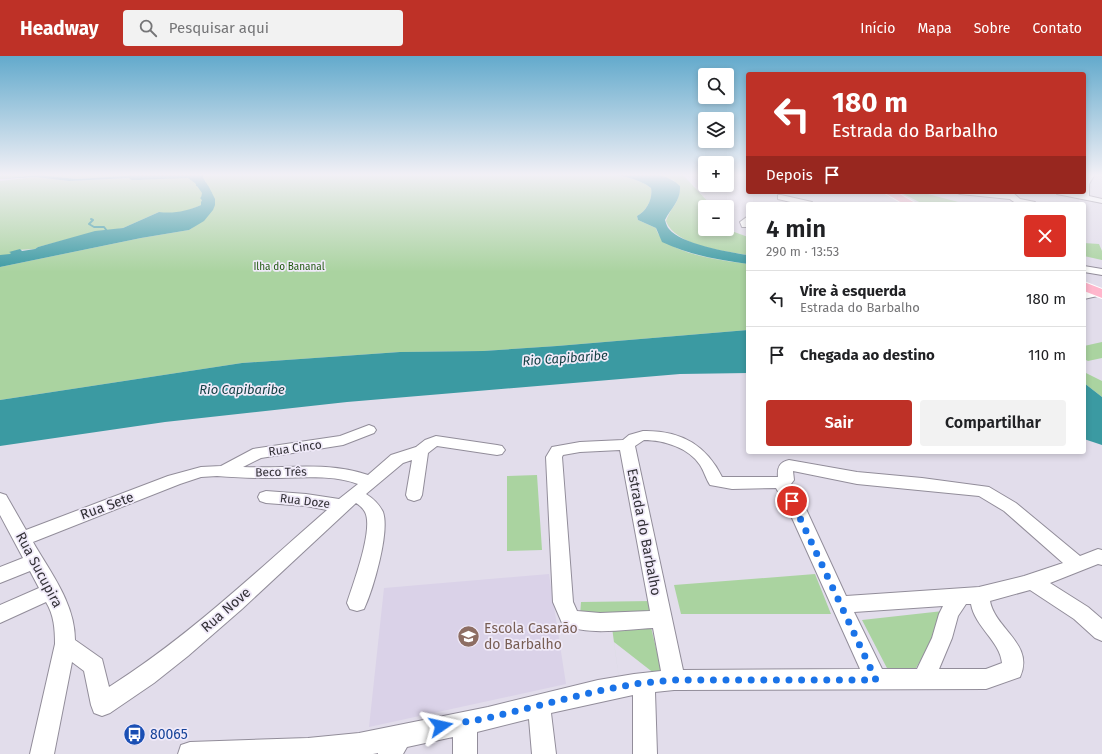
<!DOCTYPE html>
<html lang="pt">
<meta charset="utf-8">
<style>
body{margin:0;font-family:"Fira Sans",sans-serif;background:#f2f2f2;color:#202124;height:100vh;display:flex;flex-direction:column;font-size:15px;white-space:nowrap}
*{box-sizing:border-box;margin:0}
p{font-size:13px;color:#757577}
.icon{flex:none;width:22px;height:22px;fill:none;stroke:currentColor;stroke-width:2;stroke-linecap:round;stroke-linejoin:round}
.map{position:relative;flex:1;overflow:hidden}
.panel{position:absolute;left:746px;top:146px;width:340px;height:252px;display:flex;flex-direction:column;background:#fff;border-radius:4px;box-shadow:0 2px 6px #0003}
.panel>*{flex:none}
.banner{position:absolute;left:746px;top:16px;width:340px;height:122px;border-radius:4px;box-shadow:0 2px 6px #0003;background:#be3127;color:#fff;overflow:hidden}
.buttons{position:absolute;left:698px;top:12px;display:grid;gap:8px}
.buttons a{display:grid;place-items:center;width:36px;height:36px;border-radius:4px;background:#fff;box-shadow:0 2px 6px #0003;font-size:20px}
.pin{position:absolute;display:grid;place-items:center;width:34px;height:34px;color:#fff;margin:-17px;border:2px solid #fff;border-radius:50%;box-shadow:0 1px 4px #0007}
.me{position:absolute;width:44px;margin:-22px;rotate:79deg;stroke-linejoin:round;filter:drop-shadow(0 0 3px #0008)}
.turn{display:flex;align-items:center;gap:14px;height:84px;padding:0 20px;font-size:18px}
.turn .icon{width:52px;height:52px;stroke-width:2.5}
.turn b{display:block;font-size:28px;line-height:34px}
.then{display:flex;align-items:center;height:38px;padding:0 20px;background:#0003;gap:8px;font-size:15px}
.round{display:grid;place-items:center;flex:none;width:42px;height:42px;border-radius:4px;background:#f2f2f2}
.summary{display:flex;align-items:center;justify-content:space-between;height:68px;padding:0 20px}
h1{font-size:24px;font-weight:600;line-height:30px}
.primary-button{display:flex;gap:8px;margin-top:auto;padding:8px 20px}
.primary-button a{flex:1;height:46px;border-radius:4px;background:#be3127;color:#fff;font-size:16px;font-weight:600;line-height:46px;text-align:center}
.primary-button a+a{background:#f2f2f2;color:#202124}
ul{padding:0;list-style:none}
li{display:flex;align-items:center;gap:12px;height:56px;padding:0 20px;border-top:1px solid #e0e0e0}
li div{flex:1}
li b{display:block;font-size:15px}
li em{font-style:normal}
header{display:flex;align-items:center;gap:24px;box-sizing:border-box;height:56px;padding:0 20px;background:#be3127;color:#fff}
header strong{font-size:19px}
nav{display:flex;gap:22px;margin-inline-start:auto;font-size:14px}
.search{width:280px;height:36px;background:#f2f2f2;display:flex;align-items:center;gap:10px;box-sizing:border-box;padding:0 14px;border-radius:4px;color:#757577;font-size:15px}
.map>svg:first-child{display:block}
.built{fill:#dad2e8}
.green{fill:#aad3a0}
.water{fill:#3b9aa2}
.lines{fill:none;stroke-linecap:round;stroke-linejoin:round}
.stream{stroke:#3b9aa2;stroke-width:2}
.river{fill:#3b9aa2;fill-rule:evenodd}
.minor-casing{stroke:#928d9a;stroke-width:2}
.major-casing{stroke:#fff;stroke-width:2}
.minor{fill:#fff;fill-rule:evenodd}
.major{fill:#ffb6cc;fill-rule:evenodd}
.route{stroke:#1a73e8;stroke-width:7;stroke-dasharray:0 12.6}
.labels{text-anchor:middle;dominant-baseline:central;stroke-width:3.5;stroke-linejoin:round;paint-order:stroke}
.far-park-label{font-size:10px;fill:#1e570d;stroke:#f0eaf9}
.street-label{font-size:12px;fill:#323036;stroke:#f0eaf9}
.water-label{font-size:13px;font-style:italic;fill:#144044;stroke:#f0eaf9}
.near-street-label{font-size:14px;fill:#323036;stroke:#f0eaf9}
.near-education-label{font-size:14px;fill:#785e54;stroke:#f0eaf9;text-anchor:start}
.near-transit-label{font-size:14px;fill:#164399;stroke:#f0eaf9;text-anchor:start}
</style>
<header>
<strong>Headway</strong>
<div class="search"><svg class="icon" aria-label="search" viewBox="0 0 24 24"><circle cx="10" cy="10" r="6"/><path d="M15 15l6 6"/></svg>Pesquisar aqui</div>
<nav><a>Início</a><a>Mapa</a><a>Sobre</a><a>Contato</a></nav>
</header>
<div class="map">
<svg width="1102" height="698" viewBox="0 0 1102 698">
<rect width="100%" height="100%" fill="#e2ddeb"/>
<path class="built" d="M549 518 566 628 369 671 384 532Z"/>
<path class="green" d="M0 118H154L77 123 38 119 0 123Z
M203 118H606C622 120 638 122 651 132 653 142 647 155 637 160L638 164 656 172C661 198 726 205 748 208V274L557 290 483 295 400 296 242 307 0 344V211L141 182 189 174C208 164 205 144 206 126L202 122Z
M652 118H682L712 150 705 151V173H726L748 181V199C725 195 675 190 666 165 672 149 679 149 680 130L673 124Z
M161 119 174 120V122L184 120 196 122 193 125H197V130L201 131 205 137 202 143 201 149C188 155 173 160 159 156L123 172 113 174 99 175 38 191 35 193 17 194 10 199H0V125L35 121 69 125 130 122 139 124Z
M900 136H920L966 148H923Z
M1084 187 1099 188 1102 195V204L1084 200Z
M1102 286V302L1088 305 1084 303V290Z
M1084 316 1102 325V341L1084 327Z
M537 419 542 494 507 495V420Z
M815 518 831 558H681L674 529Z
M652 545 651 558 580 560 581 546Z
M952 554 914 615 889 616 862 564Z
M649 563 664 625 614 586 620 631 611 564Z"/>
<path class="water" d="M154 118H203V122L209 131 215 143V149L213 154 204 165 189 174 141 182 0 211V199L10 198 11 197 9 196 20 193 22 195 35 193 38 191 95 175 123 172 159 156C174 158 187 155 201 149V146L202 144 200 142 205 138 202 136 203 134 201 131 196 130 197 125 192 124 196 122 184 120 173 122 174 120H159L139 124 130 122 69 125 35 121 0 123 38 119 77 123Z
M606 118C630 118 662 112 680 130 681 145 671 152 665 164 666 167 667 171 669 173 681 188 728 196 748 199V208C719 204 689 199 662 186L656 172 638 164 637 160C647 155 653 142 651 132 638 122 622 120 606 118Z
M748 274V317L680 318 347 346 165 366 0 390V344L242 307 400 296 483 295 557 290Z
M1084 327 1102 341V389L1084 383Z"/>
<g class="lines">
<path class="stream" d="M91 163 93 164 89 168 94 171H104L107 175"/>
<path class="river" d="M137 118H195L201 123 212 137 211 142 206 145 202 144 201 142 202 137 195 127 188 122 132 124 127 121 129 119Z"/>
<defs>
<path id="minor" d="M1095 118 1089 128V140L1102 143V147L1057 138 1056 136H1071L1081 138V136H1084V122L1087 118Z
M956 136 1004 138 1003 136H1012L1020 143 1035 146 1036 148C1027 148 1017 150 1010 143L960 138Z
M778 139H781L812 146 813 148H799L778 143Z
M748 160V171H742L740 166Z
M1084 210 1102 213V219L1084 216Z
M1099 234 1102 235V239L1084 243V237Z
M369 369 374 371 376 374 374 377 343 389 261 402 243 411C284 413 328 405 368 419L391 399 416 391 425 384 436 380 497 389 502 390 505 394 502 398 497 399 437 390 428 397 422 439 420 443 414 445 408 443 406 439 412 404 403 407 366 438C374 443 379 448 383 456 390 476 373 534 364 553L357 555 350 553 347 547C353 528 374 473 365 456 363 452 359 449 356 447L242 553 188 600 154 627 110 657 102 660 94 657 91 649 84 615 72 606 54 698H30L55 588C55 573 54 559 46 546L0 567V549L39 532 30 515 0 527V511L23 502 0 459V437L6 439 26 474 168 420 201 411 221 410 253 393 340 380ZM217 420C231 421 246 422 260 422 289 423 330 417 358 428L339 443 306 438 266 435 260 437 258 441 260 445 266 447 306 450 327 454C257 515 188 581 109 631L102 603 75 584C75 547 50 516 33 486L180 428 201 421Z
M643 375C679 374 706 388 722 421H778C777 411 780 406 789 404L857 416 922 422 989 431 1016 447 1080 500 1098 493 1102 494V509L1098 508 1050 527 1088 551 1102 563V585L1095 582 1074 563 1030 534 990 545C995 573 1035 588 1020 621L986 633 674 634 655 636 657 698H633V639L551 657 556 698H532L529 663 477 676V698H453V681L407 691 403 698H378V697L373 698H178L181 689 190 686 308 682 359 677 488 651 598 624 634 618 661 615 653 572C628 573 584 581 562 567L553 546 546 401 552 391 580 386 623 384 629 379ZM644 384C664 384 689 392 700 409 704 415 706 423 710 429L732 433 776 432 788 453 860 613 683 614 635 390ZM620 394 650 555 600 557 577 555 573 546 562 401 563 399 580 396ZM793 415 857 428 979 440 1004 455 1063 507 1024 520 979 531 846 540 806 453 791 428 794 424ZM966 548H971C975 571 1000 585 1002 607L986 613H939L952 582 958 560ZM943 550 939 558 932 582 917 613H882L854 556Z"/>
<path id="major" d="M883 136H896L917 148H904Z
M1084 226 1102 233V242L1084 235Z"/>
</defs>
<use href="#minor" class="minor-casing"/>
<use href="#major" class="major-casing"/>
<use href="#minor" class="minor"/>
<use href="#major" class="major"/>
</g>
<linearGradient id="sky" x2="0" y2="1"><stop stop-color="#63aacc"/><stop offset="0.55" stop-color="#f2f0f6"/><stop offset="1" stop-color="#f2f0f6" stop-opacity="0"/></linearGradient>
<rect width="1102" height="216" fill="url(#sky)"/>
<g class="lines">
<path class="route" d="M441 670 488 662 598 635 634 628 674 624H876L792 445"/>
</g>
<defs>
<symbol id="school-disc" viewBox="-11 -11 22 22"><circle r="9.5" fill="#8d6e63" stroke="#f0eaf9"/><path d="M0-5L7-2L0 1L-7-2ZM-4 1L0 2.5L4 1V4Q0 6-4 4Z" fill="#fff"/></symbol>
<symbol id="bus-disc" viewBox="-11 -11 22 22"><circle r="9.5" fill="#1a4fb4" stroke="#f0eaf9"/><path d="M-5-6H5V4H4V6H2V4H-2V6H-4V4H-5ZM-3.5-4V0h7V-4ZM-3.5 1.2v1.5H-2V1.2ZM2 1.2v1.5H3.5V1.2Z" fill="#fff"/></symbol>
</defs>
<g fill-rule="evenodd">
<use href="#school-disc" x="456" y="568" width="25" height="25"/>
<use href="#bus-disc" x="122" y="666" width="25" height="25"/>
</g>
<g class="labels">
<g class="far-park-label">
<text x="289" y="211">Ilha do Bananal</text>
</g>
<g class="street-label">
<text transform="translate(295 392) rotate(-8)">Rua Cinco</text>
<text transform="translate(281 416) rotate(-1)">Beco Três</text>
<text transform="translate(305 445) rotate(7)">Rua Doze</text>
</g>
<g class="water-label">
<text transform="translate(565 302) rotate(-4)">Rio Capibaribe</text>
<text x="242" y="333">Rio Capibaribe</text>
</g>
<g class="near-street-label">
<text transform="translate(107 450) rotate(-20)">Rua Sete</text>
<text transform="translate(644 476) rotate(79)">Estrada do Barbalho</text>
<text transform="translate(39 514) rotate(62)">Rua Sucupira</text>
<text transform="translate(226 554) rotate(-41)">Rua Nove</text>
</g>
<g class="near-education-label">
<text x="484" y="572">Escola Casarão<tspan x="484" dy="16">do Barbalho</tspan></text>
</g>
<g class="near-transit-label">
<text x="150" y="678">80065</text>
</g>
</g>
</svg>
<div class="buttons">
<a><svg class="icon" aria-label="search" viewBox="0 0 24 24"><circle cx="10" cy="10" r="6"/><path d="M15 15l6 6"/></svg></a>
<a><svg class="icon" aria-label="layers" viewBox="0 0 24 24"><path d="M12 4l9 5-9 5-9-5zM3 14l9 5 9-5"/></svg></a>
<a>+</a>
<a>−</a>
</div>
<div class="pin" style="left:792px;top:445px;background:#d93025"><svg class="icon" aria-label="arrive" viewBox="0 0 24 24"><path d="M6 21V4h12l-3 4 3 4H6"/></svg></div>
<svg class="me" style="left:441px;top:670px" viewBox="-20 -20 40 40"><path d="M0-17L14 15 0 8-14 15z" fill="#1a73e8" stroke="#fff" stroke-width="4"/></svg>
<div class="banner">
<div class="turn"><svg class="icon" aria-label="left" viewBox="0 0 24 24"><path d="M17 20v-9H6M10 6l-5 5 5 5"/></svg><div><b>180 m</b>Estrada do Barbalho</div></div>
<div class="then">Depois<svg class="icon" aria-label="arrive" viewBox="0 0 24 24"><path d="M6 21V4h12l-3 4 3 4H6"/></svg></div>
</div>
<section class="panel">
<div class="summary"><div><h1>4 min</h1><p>290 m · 13:53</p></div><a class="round" style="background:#d93025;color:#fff"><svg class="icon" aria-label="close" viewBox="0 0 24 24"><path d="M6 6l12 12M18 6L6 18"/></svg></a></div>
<ul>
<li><svg class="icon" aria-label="left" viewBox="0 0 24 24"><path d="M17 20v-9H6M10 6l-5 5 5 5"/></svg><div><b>Vire à esquerda</b><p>Estrada do Barbalho</p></div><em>180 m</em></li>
<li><svg class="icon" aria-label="arrive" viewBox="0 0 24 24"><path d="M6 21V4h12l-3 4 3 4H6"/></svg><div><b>Chegada ao destino</b></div><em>110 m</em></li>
</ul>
<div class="primary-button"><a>Sair</a><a>Compartilhar</a></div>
</section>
</div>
